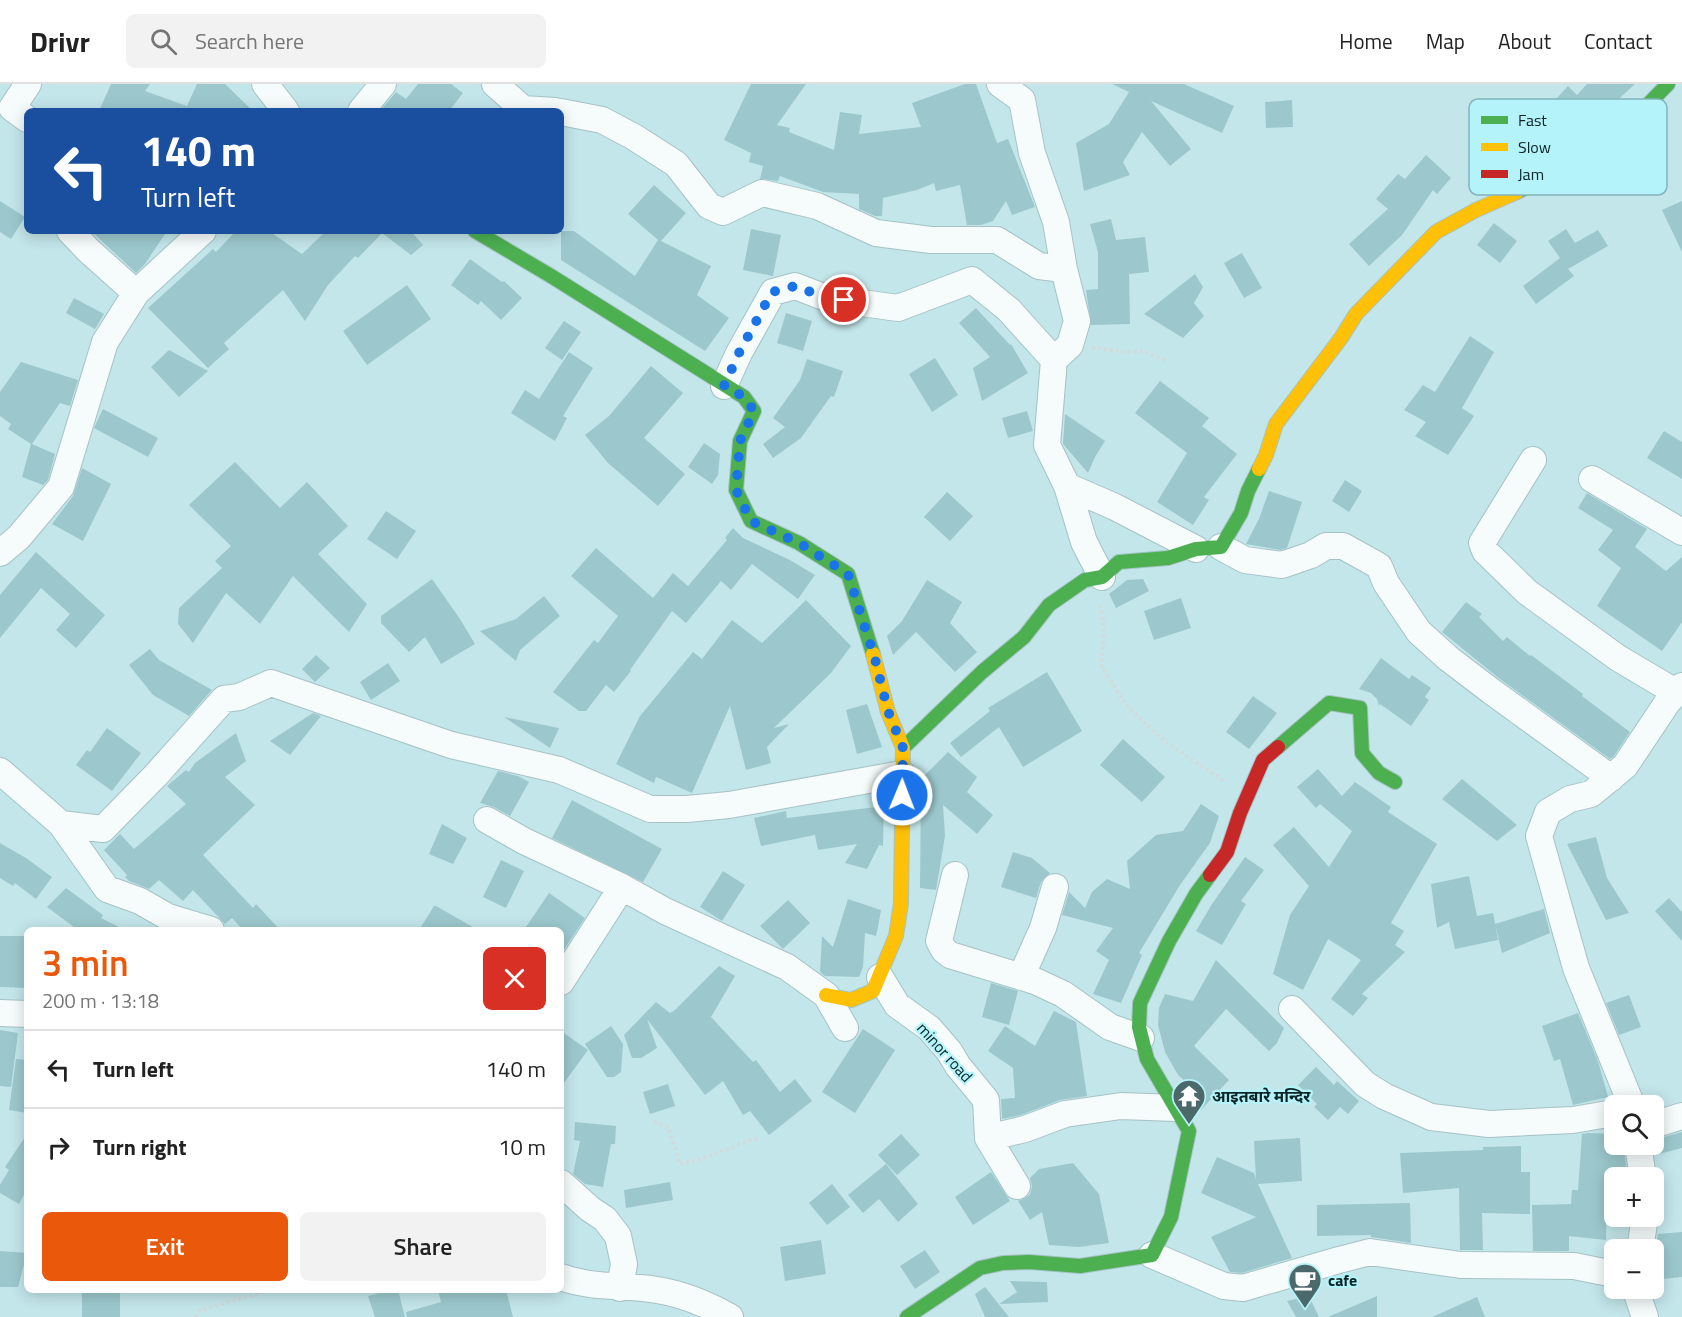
<!DOCTYPE html>
<meta charset="utf-8">
<style>
body{margin:0;font-family:"Titillium Web","Noto Sans Devanagari",sans-serif;background:#f2f2f2;color:#222;height:100vh;display:flex;flex-direction:column;font-size:22px;white-space:nowrap}
*{box-sizing:border-box;margin:0}
p{font-size:20px;color:#767676}
.icon{flex:none;width:33px;height:33px;fill:none;stroke:currentColor;stroke-width:2;stroke-linecap:round;stroke-linejoin:round}
.map{position:relative;flex:1;overflow:hidden}
.panel{position:absolute;left:24px;top:843px;width:540px;height:366px;display:flex;flex-direction:column;background:#fff;border-radius:9px;box-shadow:0 3px 15px #0003}
.panel>*{flex:none}
.banner{position:absolute;left:24px;top:24px;width:540px;height:126px;border-radius:9px;box-shadow:0 3px 15px #0003;background:#1a4fa0;color:#fff;overflow:hidden}
.fabs{position:absolute;left:1604px;top:1011px;display:grid;gap:12px}
.fabs a{display:grid;place-items:center;width:60px;height:60px;border-radius:9px;background:#fff;box-shadow:0 3px 15px #0003;font-size:30px}
.pin{position:absolute;display:grid;place-items:center;width:51px;height:51px;color:#fff;margin:-26px;border:3px solid #fff;border-radius:50%;box-shadow:0 2px 6px #0007}
.me{position:absolute;width:66px;margin:-33px;rotate:1deg;stroke-linejoin:round;filter:drop-shadow(0 0 4px #0008)}
.turn{display:flex;align-items:center;gap:21px;height:126px;padding:0 18px;font-size:27px}
.turn .icon{width:78px;height:78px;stroke-width:2.5}
.turn b{display:block;font-size:42px;line-height:51px}
.round{display:grid;place-items:center;flex:none;width:63px;height:63px;border-radius:9px;background:#f2f2f2}
.overview{display:flex;align-items:center;justify-content:space-between;height:102px;padding:0 18px}
h1{font-size:36px;font-weight:600;line-height:45px;color:#ea580c}
.cta{display:flex;gap:12px;margin-top:auto;padding:12px 18px}
.cta a{flex:1;height:69px;border-radius:9px;background:#ea580c;color:#fff;font-size:24px;font-weight:600;line-height:69px;text-align:center}
.cta a+a{background:#f2f2f2;color:#222}
ul{padding:0;list-style:none}
li{display:flex;align-items:center;gap:18px;height:78px;padding:0 18px;border-top:2px solid #e0e0e0}
li div{flex:1}
li b{display:block;font-size:22px}
li em{font-style:normal}
header{display:flex;align-items:center;gap:36px;box-sizing:border-box;height:84px;padding:0 30px;background:#fff;border-bottom:2px solid #e0e0e0}
header strong{font-size:28px}
nav{display:flex;gap:33px;margin-inline-start:auto;font-size:21px}
.search{width:420px;height:54px;background:#f2f2f2;display:flex;align-items:center;gap:15px;box-sizing:border-box;padding:0 21px;border-radius:9px;color:#767676;font-size:22px}
.map>svg:first-child{display:block}
.building{fill:#9cc8cd}
.lines{fill:none;stroke-linecap:round;stroke-linejoin:round}
.street-casing{stroke:#a6c2c4;stroke-width:28}
.fast-casing{stroke:#a6c2c4;stroke-width:16}
.slow-casing{stroke:#a6c2c4;stroke-width:16}
.jam-casing{stroke:#a6c2c4;stroke-width:16}
.path{stroke:#d0dbdc;stroke-width:4;stroke-dasharray:3 3;stroke-linecap:butt}
.street{stroke:#f6fbfc;stroke-width:26}
.fast{stroke:#4caf50;stroke-width:14}
.slow{stroke:#ffc107;stroke-width:14}
.jam{stroke:#c62828;stroke-width:14}
.route{stroke:#1a73e8;stroke-width:10;stroke-dasharray:0 18}
.labels{text-anchor:middle;dominant-baseline:central;stroke-width:4.5;stroke-linejoin:round;paint-order:stroke}
.street-label{font-size:16px;fill:#0b2527;stroke:#b4f3f9}
.poi-label{font-size:16px;font-weight:bold;fill:#0b2527;stroke:#b4f3f9;text-anchor:start}
.key{fill:#b4f3f9;stroke:#81b5ba;stroke-width:1.5}
.key-label{font-size:16px;fill:#0b2527}
</style>
<header>
<strong>Drivr</strong>
<div class="search"><svg class="icon" aria-label="search" viewBox="0 0 24 24"><circle cx="10" cy="10" r="6"/><path d="M15 15l6 6"/></svg>Search here</div>
<nav><a>Home</a><a>Map</a><a>About</a><a>Contact</a></nav>
</header>
<div class="map">
<svg width="1682" height="1233" viewBox="0 0 1682 1233">
<rect width="100%" height="100%" fill="#c3e6ea"/>
<path class="building" d="M111 0H150L145 7 187 22 197 0H225L253 27H99Z
M418 0H451L463 9 449 27H380L396 8 406 15Z
M751 0H806L777 41 790 44 789 48 834 66 840 28 862 31 859 50 921 43 912 19 965 0H976L997 59 1008 55 1035 123 1012 131 1006 117 993 137 981 141H967L960 101 936 107 934 99 917 106 883 114 882 132H875L859 125V110L823 108 780 92 778 97 760 95 763 82 749 78 751 69 724 56Z
M1112 0H1184L1234 22 1222 49 1151 17 1191 65 1170 82 1142 48 1123 78 1130 91 1084 107 1076 59 1109 40 1129 8Z
M1587 0H1635L1610 23 1604 17 1579 40 1556 15 1568 2 1577 11Z
M1292 16 1293 43 1266 44 1265 18Z
M1426 71 1451 94 1437 110 1433 106 1402 151 1369 182 1349 160 1388 125 1376 115 1398 90 1405 95Z
M654 101 686 129 661 157 711 182 697 211 729 234 705 267 561 176V147H574L635 192 658 156 628 130Z
M0 117 25 133 11 155 0 148Z
M1682 117V168L1662 126Z
M1111 135 1116 156 1145 153 1149 188 1129 190 1130 240 1091 241 1086 206 1098 205V168L1090 140Z
M1494 139 1517 157 1500 179 1477 161Z
M751 145 781 151 773 192 743 186Z
M1566 145 1575 159 1598 146 1608 162 1568 185 1574 192 1536 220 1523 202 1560 174 1548 157Z
M91 147H167L145 180 136 189Z
M236 147H269L302 170 326 147H411L423 161 411 171 382 149 358 174 355 172 328 201 305 237 283 206 224 259 229 265 208 284 148 224 213 165 216 168Z
M1242 169 1262 204 1244 214 1224 179Z
M470 175 502 198 504 197 522 214 501 236 481 217 478 221 451 201Z
M1195 190 1203 203 1194 219 1204 232 1183 254 1144 230Z
M407 201 431 235 367 281 343 247Z
M74 214 104 230 95 245 66 229Z
M976 224 1010 261 1011 260 1028 289 982 317 973 284 990 273 959 239Z
M786 229 812 237 803 267 777 259Z
M564 237 581 248 562 276 545 264Z
M1470 252 1494 268 1462 324 1474 332 1448 371 1415 352 1426 338 1404 326 1423 301 1435 308Z
M169 266 208 287 179 313 151 283Z
M569 268 593 284 563 332 567 334 555 357 511 329 525 306 539 315Z
M935 274 958 311 932 328 909 290Z
M807 275 843 287 834 313 831 312 801 354 773 374 763 360 785 343 773 334 800 296Z
M21 278 78 296 70 322 60 319 32 360 55 370 48 396 43 401 22 393 31 360 8 345 11 340 0 332V308Z
M651 282 683 309 644 354 685 390 658 422 608 379 585 351 609 332Z
M1160 297 1209 334 1202 342 1237 370 1204 413 1209 416 1193 441 1157 418 1187 369 1135 329Z
M103 325 158 354 148 373 94 344Z
M1027 327 1033 347 1008 354 1002 334Z
M1065 330 1105 357 1095 373 1088 389 1063 360Z
M1664 347 1682 358V395L1647 374Z
M704 359 720 370 718 391 712 400 688 383Z
M235 378 280 424 307 398 348 442 318 470 367 520 349 548 293 492 260 540 226 509 193 559 178 540 179 524 222 484 215 477 231 462 189 421Z
M82 384 111 400 83 457 52 440 73 412Z
M1345 396 1362 407 1349 428 1332 417Z
M1269 407 1302 418 1287 464 1280 466 1246 460 1259 435Z
M947 408 973 432 950 457 924 433Z
M1587 409 1647 445 1635 463 1666 487 1682 473V538L1662 567 1597 522 1621 484 1598 466 1613 446 1578 424Z
M386 427 416 447 397 475 367 455Z
M733 444 743 454 790 476 815 491 798 515 752 480 731 506 721 497 686 539 672 527 630 586 631 587 614 608 606 601 586 627H579L553 608 594 556 598 559 618 532 571 492 596 464 653 514 673 489 688 502 727 456 725 454Z
M36 468 105 531 76 564 56 546 70 530 41 504 0 554V511Z
M432 495 460 535 475 560 441 580 425 553 409 568 381 539V532Z
M1143 495 1149 507 1116 524 1109 510 1127 496Z
M927 496 962 518 950 539 977 568 955 588 916 548 893 571 887 552 902 537Z
M544 512 560 532 520 566 516 577 480 547 516 535Z
M1181 514 1191 544 1154 556 1144 527Z
M806 516 851 562 831 589 774 644 789 640 767 663 771 679 746 686 730 622 692 709 656 693 654 699 616 680 640 632 693 568 702 575 732 536 762 559Z
M1466 518 1482 530 1479 533 1503 557 1507 553 1530 572 1531 571 1583 610 1582 612 1630 648 1614 672 1610 675 1500 595 1442 548Z
M150 565 159 576 212 606 189 632 153 611 129 581Z
M316 571 330 584 315 598 302 585Z
M1381 574 1409 595 1412 591 1431 604 1425 613 1429 616 1411 642 1380 620 1379 622 1377 615 1371 609 1359 605Z
M388 579 400 597 371 616 360 598Z
M1047 588 1082 647 1023 683 999 643 961 673 950 659 990 627 988 624Z
M1253 612 1277 629 1249 665 1226 648Z
M867 620 882 663 857 670 846 626Z
M313 629 321 632 290 671 270 657Z
M504 633 559 644 550 664Z
M107 644 141 669 112 707 76 681 87 666 90 668Z
M236 649 246 677 225 693 255 721 203 771 253 824 256 820 280 846H243L232 834 225 840 193 806 183 817 159 796 149 805 129 797 125 793 127 791 104 766 120 750 134 765 186 720 167 702 186 686 189 688 195 679Z
M1123 655 1165 693 1142 718 1100 681Z
M948 668 977 693 967 708 993 731 977 750 943 721 945 752 936 806 920 804 921 695Z
M1318 685 1342 712 1355 698 1391 723 1388 728 1437 760 1391 839 1404 847 1395 861 1405 868 1362 910 1368 914 1353 932 1331 915 1361 876 1328 855 1303 906 1273 890 1290 831 1309 802 1273 761 1294 743 1329 783 1352 747 1320 720 1316 724 1297 703Z
M498 687 518 692 529 698 510 732 494 723 480 719Z
M1462 695 1517 741 1497 757 1442 715Z
M572 716 662 765 643 798 552 754Z
M1201 720 1219 732 1210 759 1180 801 1139 869 1142 871 1121 919 1093 910 1109 876 1096 867 1113 844 1062 831 1069 808 1085 824 1092 808 1107 795 1130 805 1127 777 1156 751 1183 747Z
M884 722 883 762 879 761 867 785 845 779 857 760 818 766 815 751 761 762 754 734 786 727 787 734Z
M442 740 467 754 453 780 429 770Z
M1596 753 1607 794 1629 829 1606 836 1567 760Z
M0 759 26 774 52 793 36 815 15 799 13 802 0 794Z
M1013 768 1032 774 1050 789 1041 798 1036 814 1001 803Z
M1245 773 1264 786 1241 817 1246 820 1222 861 1196 847 1212 820Z
M501 776 524 787 506 824 483 813Z
M723 787 745 801 722 837 700 823Z
M1469 792 1477 832 1493 829 1498 856 1455 865 1449 838 1437 844 1431 800Z
M66 804 103 831 101 834 125 846H78L47 823Z
M549 809 585 834 561 870V846H524Z
M1669 814 1682 828V857L1655 827Z
M848 815 881 826 878 843 876 852 865 849 863 883 859 893 825 892 820 888 822 852 833 863Z
M788 816 810 839 783 865 760 842Z
M434 822H436L478 846H419Z
M1544 825 1550 849 1502 869 1495 840Z
M0 852H27V904L0 903Z
M1216 876 1284 944 1277 959 1269 967 1226 925 1194 962 1229 996 1200 1027 1184 1002 1187 999 1178 991 1165 968 1158 941 1159 924 1165 910 1193 917Z
M719 882 735 892 711 933 753 978 756 976 780 1008 795 995 812 1017 769 1051 750 1027 743 1031 723 997 705 1011 647 935 657 964 641 974H632L624 951 656 918 670 929 675 926Z
M991 899 1018 907 1009 941 982 933Z
M1629 911 1641 943 1619 951 1606 919Z
M1054 927 1076 938 1087 1012 1060 1016 1021 1031 1002 1035 1001 1015 1015 1014 1013 984 988 967 1005 942 1035 962Z
M1578 929 1598 977 1608 1013 1573 1021 1560 975 1554 977 1542 942Z
M611 942 623 960 621 988 614 993H607L585 960Z
M863 945 895 966 855 1029 822 1008Z
M0 946 18 949 11 1003 0 1002Z
M561 947 588 966 561 1003Z
M16 975 27 976V1029L9 1026Z
M1316 983 1334 1001 1337 997 1359 1017 1348 1030 1340 1023 1328 1036 1314 1023 1317 1020 1298 1001Z
M668 1000 675 1022 650 1030 643 1008Z
M575 1038 616 1042 615 1060H611L603 1103 585 1100 573 1090 580 1057 574 1056Z
M1682 1048V1064L1655 1071 1653 1056Z
M1588 1049 1614 1050V1060H1623L1628 1094H1614V1099L1607 1098 1606 1156 1569 1152V1167H1533L1532 1121 1571 1120 1572 1106H1578L1582 1050Z
M27 1050V1105L19 1120 0 1109V1101L9 1086 5 1083Z
M901 1050 920 1071 897 1091 878 1071Z
M1300 1054 1302 1097 1258 1100 1292 1174 1242 1189 1230 1188 1211 1153 1256 1133 1201 1109 1217 1073 1254 1089 1256 1095 1254 1057Z
M1521 1062V1088H1530V1130L1482 1129 1483 1166H1460L1459 1104 1403 1109 1400 1069 1483 1066V1063Z
M1073 1079 1099 1110 1109 1159 1079 1163 1049 1161 1042 1128 1030 1136 1018 1117 1025 1114 1030 1110 1032 1102 1030 1094 1039 1085Z
M886 1080 918 1120 898 1138 879 1115 863 1129 848 1111Z
M991 1088 1010 1117 973 1141 955 1113Z
M670 1098 673 1116 626 1124 624 1106Z
M832 1100 850 1123 827 1141 809 1119Z
M1410 1119 1411 1159 1371 1153V1151L1317 1152V1121Z
M1682 1148V1193L1653 1196V1173L1658 1150Z
M821 1156 826 1190 785 1197 780 1163Z
M925 1166 940 1188 915 1205 900 1182Z
M0 1167 27 1169 18 1203H0Z
M1010 1197 1047 1198 1048 1218 999 1220 1017 1208Z
M985 1203 1009 1233H985L975 1210Z
M82 1206H120V1233H82Z
M393 1206H398L405 1233H375L368 1212Z
M438 1206H506L513 1233H407L406 1228 441 1218Z
M1309 1212 1319 1233H1296L1287 1217Z
M1377 1212V1233H1328Z
M1477 1213 1485 1233H1432Z"/>
<g class="lines">
<defs>
<path id="street" d="M265 0 286 27
M495 0 523 25 555 27
M361 27 383 0
M561 28 602 36 634 53 676 80 709 122 723 128 762 109 817 122 876 149 931 156H997L1039 182 1064 185
M27 35 12 24 28 0
M70 147 88 166 136 209
M1054 276 1047 361 1067 402 1084 458 1102 493
M724 302 739 269 773 208 795 202 826 214 898 224 972 196 1009 226 1054 276 1070 261 1077 237 1064 185 1056 138 1032 69 1022 16 1000 0
M1533 376 1482 459 1485 467 1527 508 1618 574 1677 609
M1592 395 1682 448
M1067 402 1115 423 1196 465
M1221 463 1245 476 1282 481 1311 471 1326 462H1343L1379 482 1386 499 1419 548 1449 575 1491 607 1611 694
M0 469 19 453 61 403 105 258 136 209 203 147
M0 687 61 740 103 745 156 691 224 615 239 613 271 599 451 661 559 686 650 725H687L729 721 902 690
M487 736 524 757 622 803 665 827 787 883 826 911 845 944
M61 740 107 805 140 817 168 833 211 846
M955 791 939 857 944 866 950 871 1035 897 1063 910 1110 943 1141 954
M880 893 897 921 929 944 949 967 958 982 986 1016 988 1054 1017 1102 988 1054 1025 1045 1065 1030 1121 1022 1175 1024
M1021 893 1043 844 1055 803
M561 898 622 803
M1292 925 1365 1000 1384 1012 1431 1033 1489 1040 1573 1036 1614 1029
M0 929 27 930
M1632 1022 1576 884 1539 752 1548 728 1570 715 1591 710 1625 682 1667 619 1682 602
M1653 1041 1682 1032
M1638 1060 1643 1094
M561 1099 590 1125 605 1135 618 1152 624 1180 620 1204
M1640 1166 1645 1132
M1152 1171 1224 1202 1243 1204 1339 1176 1370 1168 1461 1181 1574 1182 1614 1190
M561 1193C594 1205 624 1200 657 1206 682 1210 707 1220 730 1233
M1635 1204 1645 1233"/>
<path id="fast" d="M1517 108 1573 82 1622 47 1668 0
M475 147 551 192 744 313 754 327 740 357 736 406 751 437 799 459 848 490 873 570
M1278 663 1329 619 1360 624 1362 669 1379 689 1395 698
M903 664 982 588 1024 553 1049 521 1085 496 1102 493 1119 478 1168 474 1196 465 1221 463 1241 429 1248 407 1259 385
M907 1233 980 1184 1003 1179 1029 1178 1080 1182 1152 1171 1171 1133 1189 1047 1147 975 1139 943 1140 919 1169 857 1196 810 1210 791"/>
<path id="slow" d="M1259 385 1266 371 1276 340 1341 254 1356 230 1436 148 1476 126 1517 108
M826 911 851 916 873 907 896 852 901 819 903 664 888 628 873 570"/>
<path id="jam" d="M1210 791 1227 768 1240 729 1263 676 1278 663"/>
</defs>
<use href="#street" class="street-casing"/>
<use href="#fast" class="fast-casing"/>
<use href="#slow" class="slow-casing"/>
<use href="#jam" class="jam-casing"/>
<path class="path" d="M1092 263 1123 268 1141 267 1166 276
M1100 521 1104 544 1101 581 1126 621 1165 658 1224 697
M654 1038 668 1043 680 1080C707 1075 732 1062 758 1054
M195 1233 199 1227 269 1206"/>
<use href="#street" class="street"/>
<use href="#fast" class="fast"/>
<use href="#slow" class="slow"/>
<use href="#jam" class="jam"/>
</g>
<g class="lines">
<path class="route" d="M844 216 826 214 795 202 772 208 739 269 724 302 744 313 754 327 740 357 736 406 751 437 799 459 848 490 875 575 888 627 903 664 902 711"/>
</g>
<defs>
<symbol id="temple-pin" viewBox="-11 -11 22 30"><path d="M0 17L-7.5 6A9.5 9.5 0 1 1 7.5 6Z" fill="#4b696b" stroke="#b4f3f9"/><path d="M0-6L5-2H3V0L6.5 2.5H4V6H1.5V3h-3V6H-4V2.5H-6.5L-3 0V-2H-5Z" fill="#fff"/></symbol>
<symbol id="cafe-pin" viewBox="-11 -11 22 30"><path d="M0 17L-7.5 6A9.5 9.5 0 1 1 7.5 6Z" fill="#4b696b" stroke="#b4f3f9"/><path d="M-5.5-4.5H6V0H3Q3 3.5 0 3.5H-2.5Q-5.5 3.5-5.5 0ZM3-3.2v2h1.7v-2ZM-6 4.5H4V6H-6Z" fill="#fff"/></symbol>
</defs>
<g fill-rule="evenodd">
<use href="#temple-pin" x="1170" y="993" width="38" height="52"/>
<use href="#cafe-pin" x="1286" y="1177" width="38" height="52"/>
</g>
<g class="labels">
<g class="street-label">
<text transform="translate(945 968) rotate(48)">minor road</text>
</g>
<g class="poi-label">
<text x="1212" y="1012">आइतबारे मन्दिर</text>
<text x="1328" y="1196">cafe</text>
</g>
</g>
<rect x="1469" y="15" width="198" height="96" rx="9" class="key"/>
<rect x="1481" y="32" width="27" height="8" fill="#4caf50"/>
<rect x="1481" y="59" width="27" height="8" fill="#ffc107"/>
<rect x="1481" y="86" width="27" height="8" fill="#c62828"/>
<g class="key-label">
<text x="1518" y="42">Fast</text>
<text x="1518" y="69">Slow</text>
<text x="1518" y="96">Jam</text>
</g>
</svg>
<div class="fabs">
<a><svg class="icon" aria-label="search" viewBox="0 0 24 24"><circle cx="10" cy="10" r="6"/><path d="M15 15l6 6"/></svg></a>
<a>+</a>
<a>−</a>
</div>
<div class="pin" style="left:844px;top:216px;background:#d93025"><svg class="icon" aria-label="arrive" viewBox="0 0 24 24"><path d="M6 21V4h12l-3 4 3 4H6"/></svg></div>
<svg class="me" style="left:902px;top:711px" viewBox="-20 -20 40 40"><circle r="17" fill="#1a73e8" stroke="#fff" stroke-width="3"/><path d="M0-11L8 9 0 5-8 9z" fill="#fff"/></svg>
<div class="banner">
<div class="turn"><svg class="icon" aria-label="left" viewBox="0 0 24 24"><path d="M17 20v-9H6M10 6l-5 5 5 5"/></svg><div><b>140 m</b>Turn left</div></div>
</div>
<section class="panel">
<div class="overview"><div><h1>3 min</h1><p>200 m · 13:18</p></div><a class="round" style="background:#d93025;color:#fff"><svg class="icon" aria-label="close" viewBox="0 0 24 24"><path d="M6 6l12 12M18 6L6 18"/></svg></a></div>
<ul>
<li><svg class="icon" aria-label="left" viewBox="0 0 24 24"><path d="M17 20v-9H6M10 6l-5 5 5 5"/></svg><div><b>Turn left</b></div><em>140 m</em></li>
<li><svg class="icon" aria-label="right" viewBox="0 0 24 24"><path d="M7 20v-9h11M14 6l5 5-5 5"/></svg><div><b>Turn right</b></div><em>10 m</em></li>
</ul>
<div class="cta"><a>Exit</a><a>Share</a></div>
</section>
</div>
